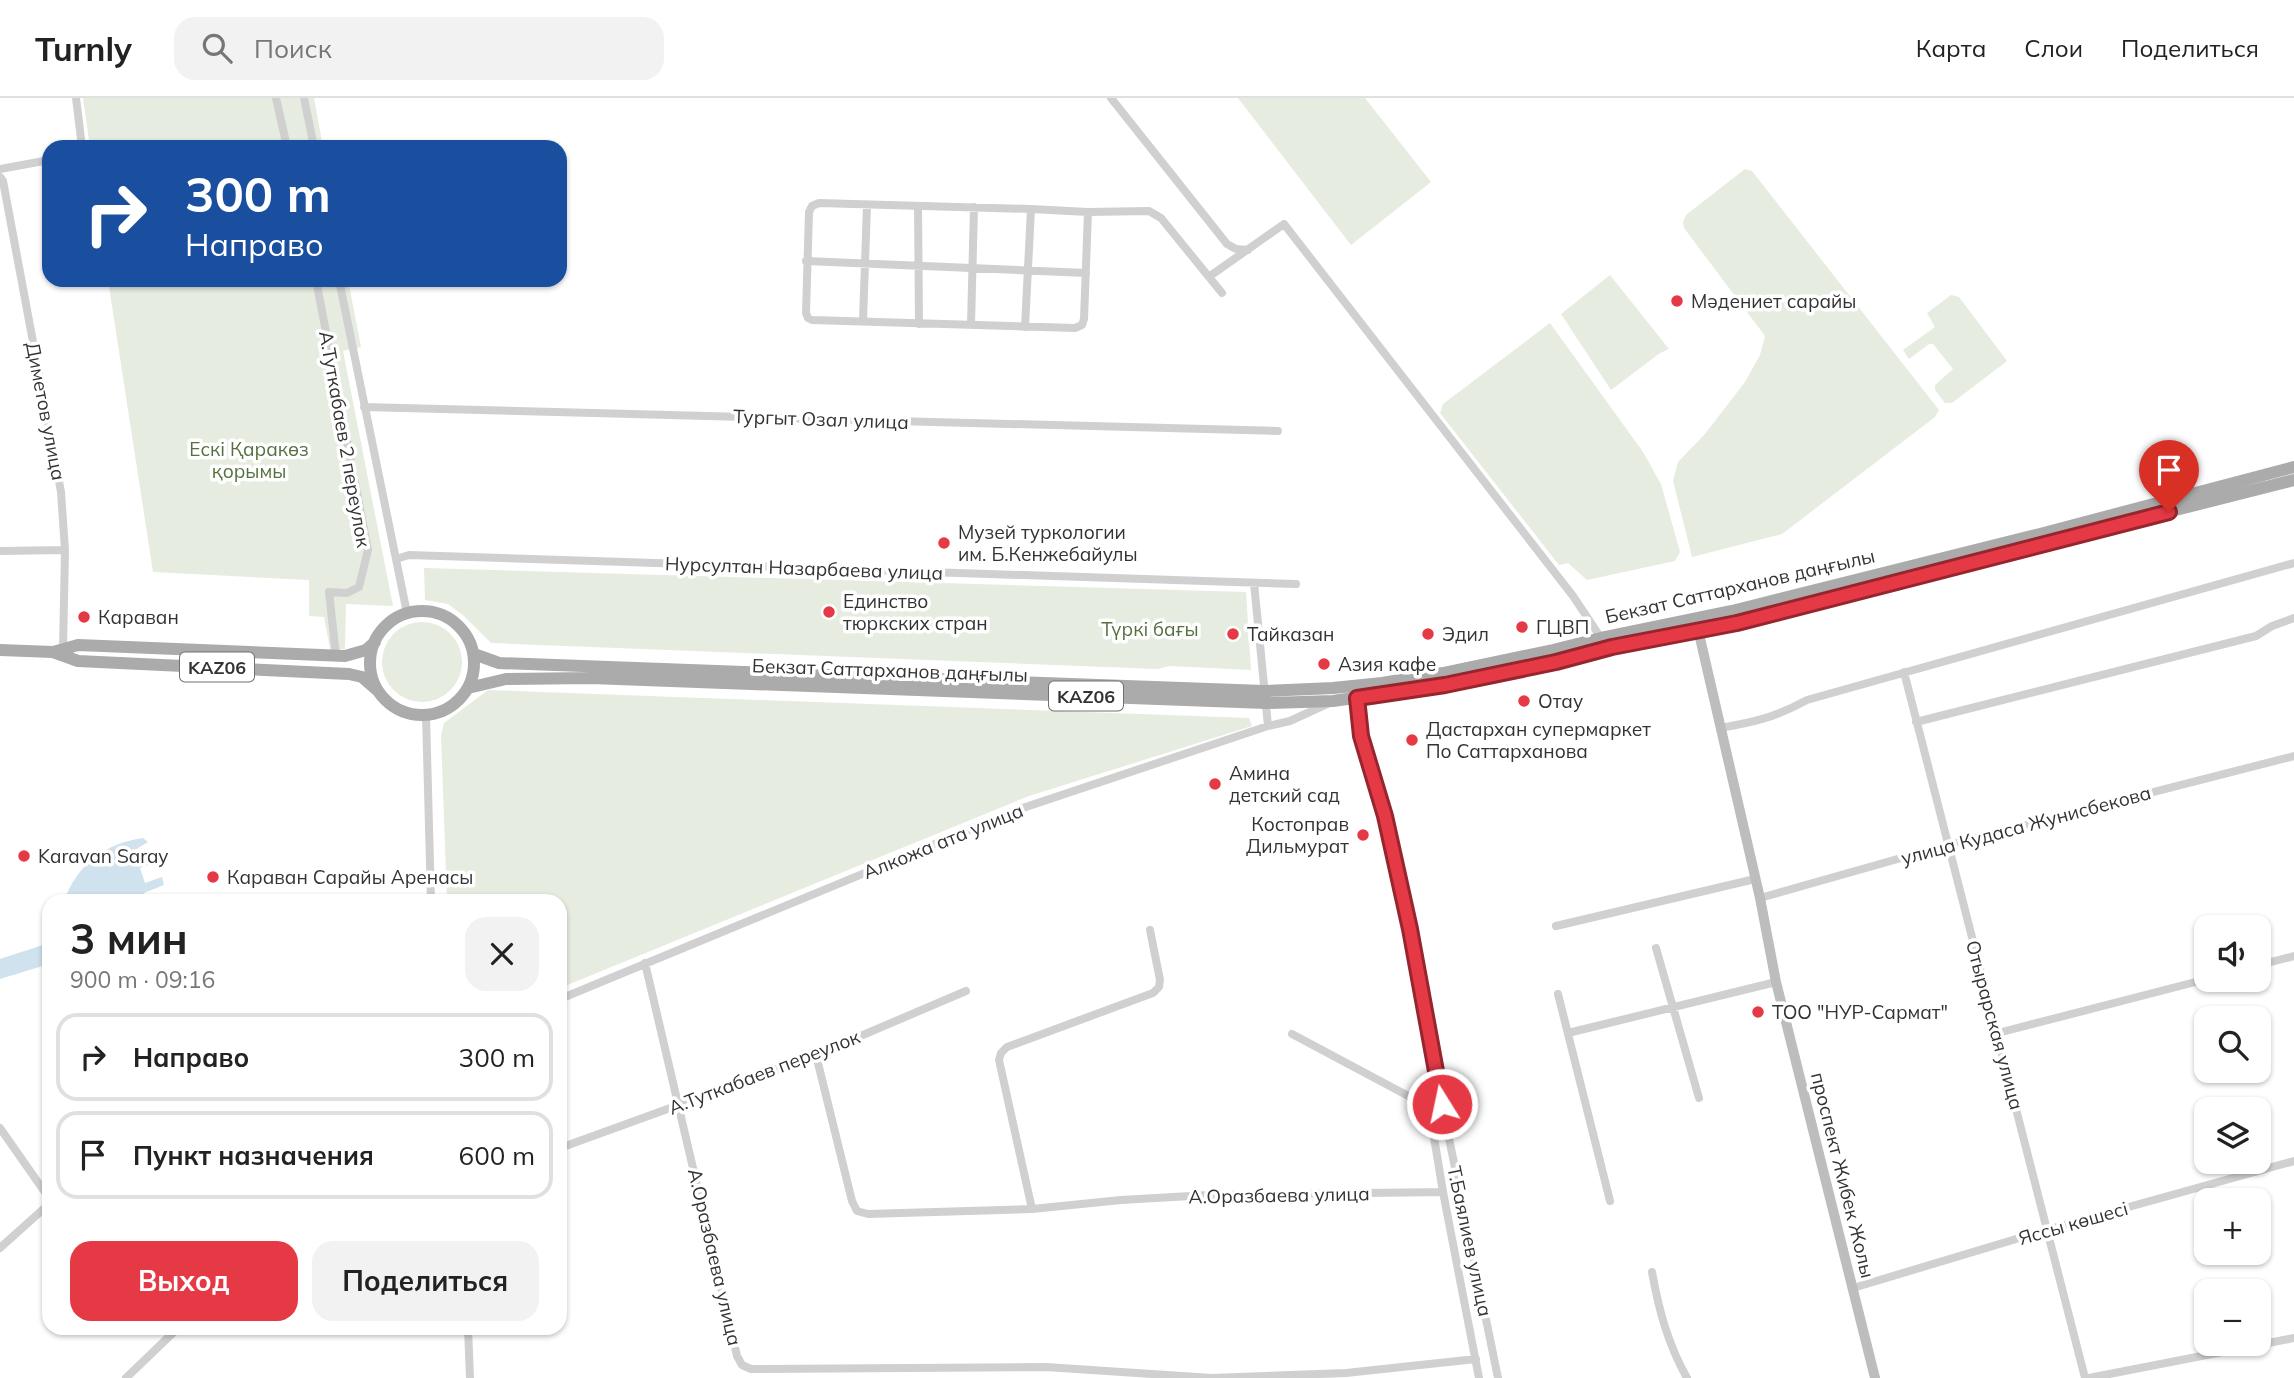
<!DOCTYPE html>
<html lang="ru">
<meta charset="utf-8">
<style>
body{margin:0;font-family:Mulish,sans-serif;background:#f2f2f2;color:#222;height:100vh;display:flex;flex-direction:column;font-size:26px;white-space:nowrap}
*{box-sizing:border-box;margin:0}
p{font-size:23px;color:#767676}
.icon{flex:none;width:38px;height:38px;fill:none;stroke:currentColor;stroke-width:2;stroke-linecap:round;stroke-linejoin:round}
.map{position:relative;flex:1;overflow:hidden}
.sheet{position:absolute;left:42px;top:796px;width:525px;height:441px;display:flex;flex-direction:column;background:#fff;border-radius:21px;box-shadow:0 2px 5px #0004}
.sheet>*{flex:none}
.hud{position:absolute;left:42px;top:42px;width:525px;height:147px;border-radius:21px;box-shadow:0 2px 5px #0004;background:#1a4fa0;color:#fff;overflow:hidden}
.fabs{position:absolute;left:2194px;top:817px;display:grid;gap:14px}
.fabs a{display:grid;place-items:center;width:77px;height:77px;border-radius:14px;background:#fff;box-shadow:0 2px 5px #0004;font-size:35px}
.pin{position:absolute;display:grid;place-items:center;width:60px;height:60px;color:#fff;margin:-72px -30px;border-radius:50% 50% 50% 0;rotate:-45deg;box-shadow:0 0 7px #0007}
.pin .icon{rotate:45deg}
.me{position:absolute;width:77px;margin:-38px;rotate:350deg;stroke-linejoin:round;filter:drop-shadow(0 0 5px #0008)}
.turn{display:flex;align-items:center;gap:24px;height:147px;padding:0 28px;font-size:32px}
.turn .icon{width:91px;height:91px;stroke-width:2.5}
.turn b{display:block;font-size:49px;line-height:60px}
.round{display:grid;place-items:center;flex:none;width:74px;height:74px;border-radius:21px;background:#f2f2f2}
.summary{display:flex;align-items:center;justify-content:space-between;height:119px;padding:0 28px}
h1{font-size:42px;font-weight:700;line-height:52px}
.primary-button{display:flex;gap:14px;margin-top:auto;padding:14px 28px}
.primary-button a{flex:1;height:80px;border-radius:21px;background:#e63946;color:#fff;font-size:28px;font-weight:700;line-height:80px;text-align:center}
.primary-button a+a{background:#f2f2f2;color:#222}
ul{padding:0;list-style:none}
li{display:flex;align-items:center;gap:21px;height:88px;margin:0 14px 10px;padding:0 14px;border:4px solid #e0e0e0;border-radius:21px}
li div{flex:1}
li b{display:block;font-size:26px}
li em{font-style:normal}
header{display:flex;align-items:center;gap:42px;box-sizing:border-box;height:98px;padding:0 35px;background:#fff;border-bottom:2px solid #e0e0e0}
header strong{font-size:33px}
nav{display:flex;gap:38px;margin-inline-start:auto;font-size:24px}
.search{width:490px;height:63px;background:#f2f2f2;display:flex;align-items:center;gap:18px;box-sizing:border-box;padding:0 24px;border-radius:21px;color:#767676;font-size:26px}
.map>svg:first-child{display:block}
.green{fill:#e6ecdf}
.water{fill:#cfe2ee}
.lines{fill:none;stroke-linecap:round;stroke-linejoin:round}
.street{stroke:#d0d0d0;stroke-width:8}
.secondary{stroke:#bdbdbd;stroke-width:10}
.primary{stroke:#ababab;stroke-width:12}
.route-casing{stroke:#96252e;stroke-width:18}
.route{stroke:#e63946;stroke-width:12}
.poi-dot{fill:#e63946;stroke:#fff;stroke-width:2.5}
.labels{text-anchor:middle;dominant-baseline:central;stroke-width:7;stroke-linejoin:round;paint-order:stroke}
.shield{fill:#fff;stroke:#707070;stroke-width:2}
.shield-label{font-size:18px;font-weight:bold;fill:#333}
.poi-label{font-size:19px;fill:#333;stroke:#fff;text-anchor:start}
.street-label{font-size:19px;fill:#333;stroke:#fff}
.park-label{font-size:19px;fill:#56703f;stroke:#fff}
</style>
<header>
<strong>Turnly</strong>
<div class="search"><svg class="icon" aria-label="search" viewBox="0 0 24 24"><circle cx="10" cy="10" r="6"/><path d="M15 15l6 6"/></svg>Поиск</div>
<nav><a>Карта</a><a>Слои</a><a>Поделиться</a></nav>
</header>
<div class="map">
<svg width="2294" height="1280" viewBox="0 0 2294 1280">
<rect width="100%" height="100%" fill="#fff"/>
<path class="green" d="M83 0H314L323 49H90Z
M1238 0H1365L1431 84 1351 147Z
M1745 71 1752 73 1939 312 1935 319 1782 436 1692 459 1673 383 1678 364 1705 336 1745 284 1760 257 1765 238 1684 130 1683 124 1686 117Z
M1610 177 1669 251 1660 255 1611 292 1561 216Z
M108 182H348L361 249 343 253 393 508 346 506 345 551H330L324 519 309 518V482L153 474Z
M1951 197 1959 199 2007 263 1952 305H1945L1935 292V287L1953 271 1933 246H1929L1909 261 1903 252 1935 229 1927 215Z
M1550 225 1643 354 1661 386 1680 454 1675 463 1587 482 1568 465 1559 467 1440 315 1443 306Z
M424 470 1246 494 1251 572 1169 568 1158 571 491 545 464 518 448 506 425 502Z
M382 564a40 40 0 1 1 80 0a40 40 0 1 1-80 0Z
M488 592 1249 620 1252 628 1029 698 560 890V803H447L441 637 444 625Z"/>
<path class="water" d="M143 740 148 744 133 753 132 759 138 763 153 756 156 764 140 770 145 785 162 779 164 787 144 795 147 802 159 797 161 803H64C77 767 105 745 143 740Z
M49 845V866L0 881V861Z"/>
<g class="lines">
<path class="street" d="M76 0 82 49
M276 0 287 49
M304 0 314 49
M1111 0 1227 146 1236 151 1248 152
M0 71 49 62
M0 79 3 83 61 394 65 452 63 551
M918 108 919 226
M1088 114 1084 221 1082 227 1075 230 812 222 808 220 806 215 809 114 812 108 819 105 1031 111 1088 114 1149 113 1161 120 1222 195
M806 163 1086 175
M1210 178 1284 126 1573 498 1601 540
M316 182 368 452 359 489 347 495 329 494 336 558
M339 182 407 515
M863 223 867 107
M971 227 974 109
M1025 229 1031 111
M364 309 1278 333
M0 453 65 452
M396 461 409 457 1296 486
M1254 485 1268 628
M1904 574 2085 1280
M1357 600 1361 637 1385 718 1410 831 1442 1006 1429 1009 1443 1094 1479 1280
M426 617 431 803
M1916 624 2256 538 2272 528 2294 520
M1720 630C1755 624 1776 619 1807 602L2294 465
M1760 800 1947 747 2294 658
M1556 828 1755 781
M1656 850 1699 1000
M645 865 737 1258 742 1267 751 1271 1046 1269 1212 1280 1346 1275 1476 1261
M2259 867 2294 858
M1558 896 1610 1103
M560 901 1017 712 1268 628 1290 623 1327 606
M1568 935 1776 884
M1998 935 2207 881
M1292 936 1429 1009
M816 957 852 1103 857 1113 868 1116 1032 1111 1121 1102 1208 1097 1443 1094
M1442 1006 1498 1280
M0 1030 49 1100
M560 1050 816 957 966 893
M1032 1111 999 962 1001 955 1007 949 1153 895 1159 889 1160 882 1150 832
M0 1150 49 1106
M1652 1174C1659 1213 1668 1246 1687 1280
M1853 1190 2046 1132 2294 1063
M468 1230 470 1280
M126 1280 178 1230
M2089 1280 2294 1240"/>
<path class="secondary" d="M1697 527 1760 800 1776 884 1875 1280"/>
<path class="primary" d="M370 565a52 52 0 1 1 104 0a52 52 0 1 1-104 0Z
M0 552 53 554 78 563 349 576 362 579 378 593
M53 554 78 547 345 558 366 552 375 544
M474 556 499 565 1264 593 1333 590 1382 585 1443 575 1553 552 1601 540 1732 513 2040 436 2294 369
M468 590 506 581 591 580 1266 605 1333 603 1445 587 1556 564 1612 549 1698 533 2294 382"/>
</g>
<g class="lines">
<defs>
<path id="route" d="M1442 1006 1410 831 1385 718 1361 638 1357 600 1445 587 1556 564 1612 549 1737 525 2169 414"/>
</defs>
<use href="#route" class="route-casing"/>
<use href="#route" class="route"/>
</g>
<g class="poi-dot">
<circle cx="1677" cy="203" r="7"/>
<circle cx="944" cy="445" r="7"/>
<circle cx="829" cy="514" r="7"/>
<circle cx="84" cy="519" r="7"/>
<circle cx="1522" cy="529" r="7"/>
<circle cx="1233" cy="536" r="7"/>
<circle cx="1428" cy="536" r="7"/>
<circle cx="1324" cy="566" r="7"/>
<circle cx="1524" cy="603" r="7"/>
<circle cx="1412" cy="642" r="7"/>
<circle cx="1215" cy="686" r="7"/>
<circle cx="1363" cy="737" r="7"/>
<circle cx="24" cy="758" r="7"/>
<circle cx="213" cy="779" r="7"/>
<circle cx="1758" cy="914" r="7"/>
</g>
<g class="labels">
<g class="shield">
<rect x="180" y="554.5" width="74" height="29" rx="5"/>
<rect x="1049" y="583.5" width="74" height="29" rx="5"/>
</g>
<g class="shield-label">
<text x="217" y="569">KАZ06</text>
<text x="1086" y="598">KАZ06</text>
</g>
<g class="poi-label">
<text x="1691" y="203">Мәдениет сарайы</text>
<text x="958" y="434">Музей туркологии<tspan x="958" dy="22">им. Б.Кенжебайулы</tspan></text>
<text x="843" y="503">Единство<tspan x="843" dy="22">тюркских стран</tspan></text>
<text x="98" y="519">Караван</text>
<text x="1536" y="529">ГЦВП</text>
<text x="1247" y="536">Тайказан</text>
<text x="1442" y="536">Эдил</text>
<text x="1338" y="566">Азия кафе</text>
<text x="1538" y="603">Отау</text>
<text x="1426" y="631">Дастархан супермаркет<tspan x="1426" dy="22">По Саттарханова</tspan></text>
<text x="1229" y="675">Амина<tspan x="1229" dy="22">детский сад</tspan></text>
<text x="1349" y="726" text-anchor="end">Костоправ<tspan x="1349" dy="22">Дильмурат</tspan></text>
<text x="38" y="758">Karavan Saray</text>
<text x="227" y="779">Караван Сарайы Аренасы</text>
<text x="1772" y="914">ТОО "НУР-Сармат"</text>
</g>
<g class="street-label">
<text transform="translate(46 313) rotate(79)">Диметов улица</text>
<text transform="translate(821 321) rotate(2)">Тургыт Озал улица</text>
<text transform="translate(345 341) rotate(80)">А.Туткабаев 2 переулок</text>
<text transform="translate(804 470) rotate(2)">Нурсултан Назарбаева улица</text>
<text transform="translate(1740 488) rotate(-13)">Бекзат Саттарханов даңғылы</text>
<text transform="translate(890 572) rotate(2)">Бекзат Саттарханов даңғылы</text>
<text transform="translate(2026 727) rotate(-15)">улица Кудаса Жунисбекова</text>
<text transform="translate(943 743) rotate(-22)">Алкожа ата улица</text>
<text transform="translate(1995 927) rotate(75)">Отырарская улица</text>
<text transform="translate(764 974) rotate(-21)">А.Туткабаев переулок</text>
<text transform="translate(1843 1077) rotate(76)">проспект Жибек Жолы</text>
<text transform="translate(1279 1097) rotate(-1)">А.Оразбаева улица</text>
<text transform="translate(2073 1125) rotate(-16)">Яссы көшесі</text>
<text transform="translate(1470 1143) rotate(78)">Т.Баялиев улица</text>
<text transform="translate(715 1159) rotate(77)">А.Оразбаева улица</text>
</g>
<g class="park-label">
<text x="249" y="351">Ескі Қаракөз<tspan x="249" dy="22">қорымы</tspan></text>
<text x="1150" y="531">Түркі бағы</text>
</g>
</g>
</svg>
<div class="fabs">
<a><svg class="icon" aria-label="sound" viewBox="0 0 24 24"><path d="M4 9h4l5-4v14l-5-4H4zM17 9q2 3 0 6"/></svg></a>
<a><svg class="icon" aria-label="search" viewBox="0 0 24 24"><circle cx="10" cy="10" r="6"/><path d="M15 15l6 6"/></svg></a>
<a><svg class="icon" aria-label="layers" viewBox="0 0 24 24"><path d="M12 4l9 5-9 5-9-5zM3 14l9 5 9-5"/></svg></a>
<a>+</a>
<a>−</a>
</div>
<div class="pin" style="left:2169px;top:414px;background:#d93025"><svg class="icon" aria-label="arrive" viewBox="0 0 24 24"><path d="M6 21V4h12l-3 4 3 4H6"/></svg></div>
<svg class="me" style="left:1442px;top:1006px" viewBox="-20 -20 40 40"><circle r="17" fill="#e63946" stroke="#fff" stroke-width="3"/><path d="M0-11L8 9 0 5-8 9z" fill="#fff"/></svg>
<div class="hud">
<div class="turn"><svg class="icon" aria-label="right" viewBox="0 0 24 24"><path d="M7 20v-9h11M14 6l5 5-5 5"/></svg><div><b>300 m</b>Направо</div></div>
</div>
<section class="sheet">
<div class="summary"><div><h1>3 мин</h1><p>900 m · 09:16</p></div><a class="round"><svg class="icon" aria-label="close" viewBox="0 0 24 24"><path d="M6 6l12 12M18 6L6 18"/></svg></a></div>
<ul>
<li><svg class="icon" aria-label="right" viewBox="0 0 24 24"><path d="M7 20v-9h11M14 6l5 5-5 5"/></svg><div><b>Направо</b></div><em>300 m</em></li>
<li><svg class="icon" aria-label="arrive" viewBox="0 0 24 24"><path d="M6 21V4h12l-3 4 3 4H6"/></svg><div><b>Пункт назначения</b></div><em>600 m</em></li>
</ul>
<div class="primary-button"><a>Выход</a><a>Поделиться</a></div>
</section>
</div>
